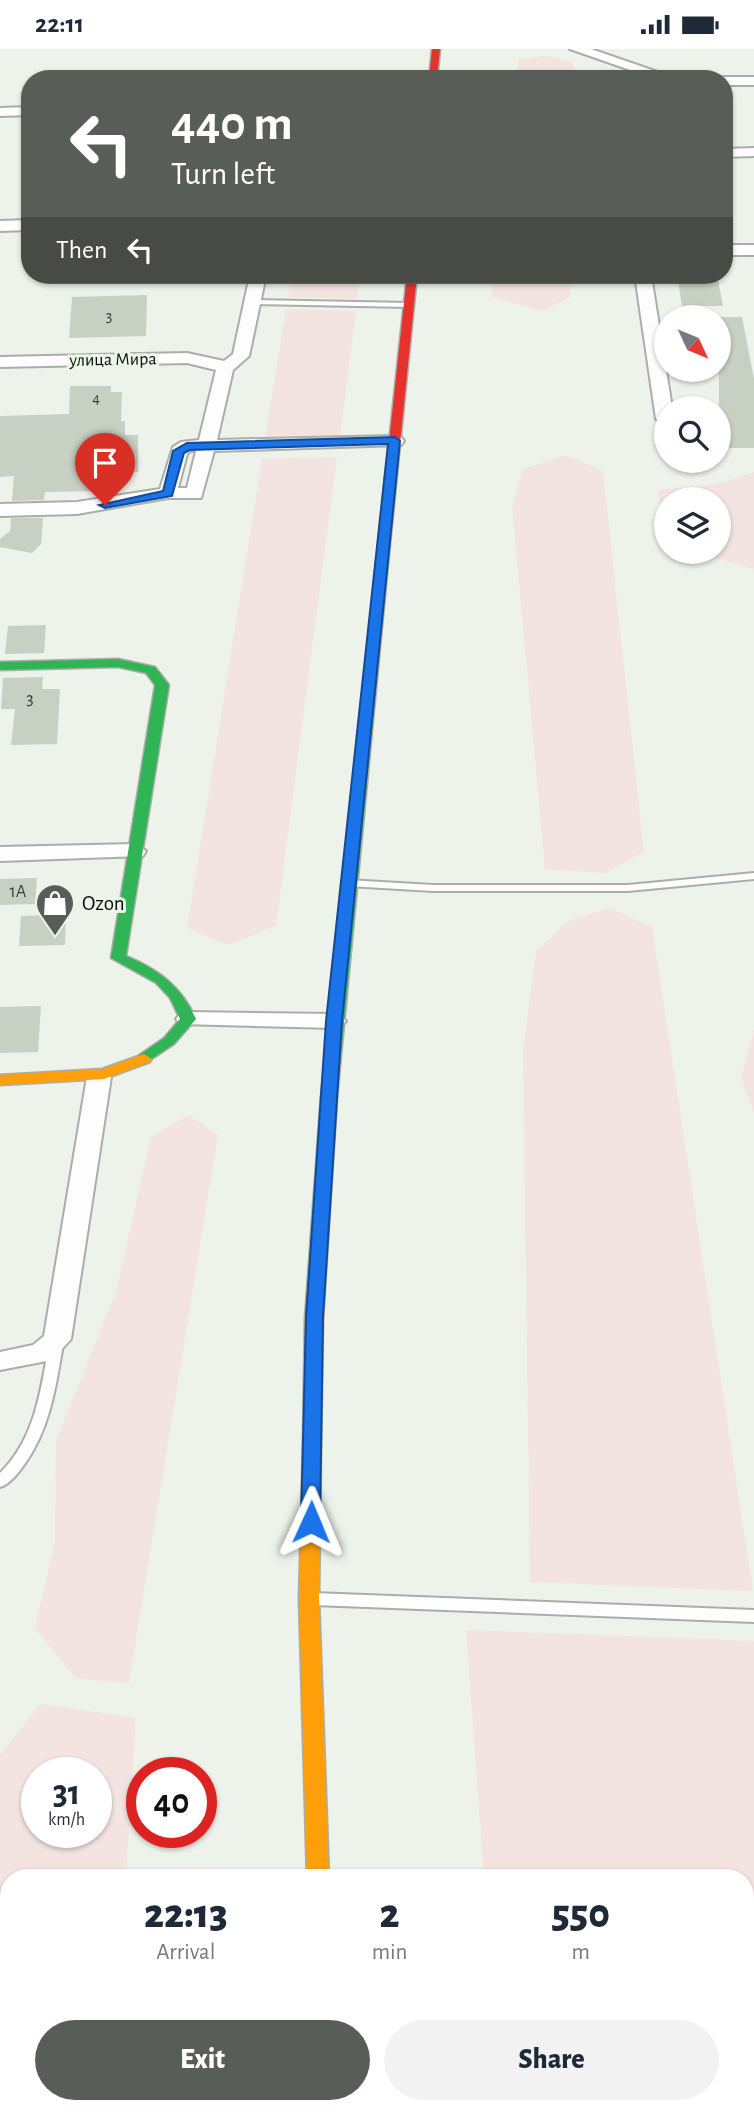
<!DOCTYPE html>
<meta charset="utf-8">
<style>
body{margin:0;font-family:"Alegreya Sans",sans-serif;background:#f2f2f3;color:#1f2937;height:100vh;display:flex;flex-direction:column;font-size:26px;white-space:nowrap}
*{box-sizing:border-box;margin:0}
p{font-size:23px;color:#747a83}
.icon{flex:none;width:38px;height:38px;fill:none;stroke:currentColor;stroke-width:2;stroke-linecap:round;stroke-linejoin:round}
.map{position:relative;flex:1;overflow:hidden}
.details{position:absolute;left:0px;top:1820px;width:754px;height:245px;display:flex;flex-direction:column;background:#fff;border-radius:28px 28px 0 0;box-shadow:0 2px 5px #0004}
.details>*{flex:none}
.guide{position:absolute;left:21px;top:21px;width:712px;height:214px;border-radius:28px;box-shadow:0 2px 5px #0004;background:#595d57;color:#fff;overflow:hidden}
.needle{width:46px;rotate:134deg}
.buttons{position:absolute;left:654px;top:256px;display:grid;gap:14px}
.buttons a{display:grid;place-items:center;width:77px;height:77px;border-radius:50%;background:#fff;box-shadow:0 2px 5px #0004;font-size:35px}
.speed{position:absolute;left:21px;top:1708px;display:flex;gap:14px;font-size:35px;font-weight:700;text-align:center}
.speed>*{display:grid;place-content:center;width:91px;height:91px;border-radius:50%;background:#fff;box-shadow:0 2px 5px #0004;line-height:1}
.speed small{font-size:18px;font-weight:400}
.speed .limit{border:10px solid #d22;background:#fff;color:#111}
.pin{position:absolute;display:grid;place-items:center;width:60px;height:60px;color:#fff;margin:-72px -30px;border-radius:50% 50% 50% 0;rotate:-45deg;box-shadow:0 0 7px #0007}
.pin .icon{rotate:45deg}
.me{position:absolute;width:77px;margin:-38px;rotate:1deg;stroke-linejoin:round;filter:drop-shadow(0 0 5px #0008)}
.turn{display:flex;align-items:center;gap:24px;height:147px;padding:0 35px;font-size:32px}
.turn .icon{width:91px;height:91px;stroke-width:2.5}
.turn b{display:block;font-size:49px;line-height:60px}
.then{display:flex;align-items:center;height:66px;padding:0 35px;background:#0003;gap:14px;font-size:26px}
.eta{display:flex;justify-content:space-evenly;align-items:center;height:119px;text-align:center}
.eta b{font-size:42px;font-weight:800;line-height:49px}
.action{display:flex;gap:14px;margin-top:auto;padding:14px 35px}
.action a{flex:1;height:80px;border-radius:42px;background:#595d57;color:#fff;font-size:28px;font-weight:800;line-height:80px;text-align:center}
.action a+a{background:#f2f2f3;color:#1f2937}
.status{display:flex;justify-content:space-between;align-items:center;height:49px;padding:0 35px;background:#fff;direction:ltr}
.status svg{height:19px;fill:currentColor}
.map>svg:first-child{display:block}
.green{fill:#f3e4e2;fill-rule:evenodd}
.building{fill:#c8d0c4}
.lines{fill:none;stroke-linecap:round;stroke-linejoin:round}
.lane-casing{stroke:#aaaea9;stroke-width:4}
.street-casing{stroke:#aaaea9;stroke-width:4}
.fast-casing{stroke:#aaaea9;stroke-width:3}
.slow-casing{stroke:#aaaea9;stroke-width:3}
.jam-casing{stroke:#aaaea9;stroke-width:3}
.lane{fill:#fcfdfc;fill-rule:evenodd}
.street{fill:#fcfdfc;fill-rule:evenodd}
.fast{fill:#30b455;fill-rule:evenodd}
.slow{fill:#ff9f0a;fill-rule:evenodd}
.jam{fill:#e5322d;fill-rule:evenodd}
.route{fill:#1a73e8;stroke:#114b97;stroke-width:2}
.labels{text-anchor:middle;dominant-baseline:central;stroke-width:6;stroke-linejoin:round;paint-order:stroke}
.far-number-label{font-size:16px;fill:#3a3e37}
.far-street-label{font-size:18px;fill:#0a0d08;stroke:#ecf5e7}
.number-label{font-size:18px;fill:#3a3e37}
.poi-label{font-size:21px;fill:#0a0d08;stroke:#ecf5e7;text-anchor:start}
</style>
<div class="status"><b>22:11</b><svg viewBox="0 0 49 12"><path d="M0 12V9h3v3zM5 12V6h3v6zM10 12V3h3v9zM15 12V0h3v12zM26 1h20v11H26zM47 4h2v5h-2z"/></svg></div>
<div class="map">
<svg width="754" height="2065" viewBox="0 0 754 2065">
<rect width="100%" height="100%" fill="#edf2ea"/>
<path class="green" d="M546 7 572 13 578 30H518V11Z
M291 226H361L357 250 288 248Z
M494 226H569L570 248 543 262 491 248Z
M286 260 356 262 340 388 265 389Z
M566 406 603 422 644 803 605 824 545 820 512 457 523 420Z
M337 408 276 877 228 896 187 879 262 410Z
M754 423V520L692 502H719V450H667V495L663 494 658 441 717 435Z
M610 859 652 878 753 1542 530 1533 523 1002 536 902 570 871Z
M754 981V1064L741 1029Z
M189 1066 218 1086 129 1634 76 1630 35 1579 55 1492 56 1392 116 1243 151 1088Z
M466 1581 754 1592V2065H502V2056H746V1829H484Z
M40 1655 136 1669 126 1829H9V2056H112L111 2065H0V1706ZM37 1724H96V1783H37Z"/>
<path class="building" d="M677 226H717L723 257H682Z
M147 246 146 287 69 289 72 248Z
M719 268H742L754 330V399H725L719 365Z
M70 337H111V343H122L121 372H125V386H138V423L101 424 100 442 45 443 44 451 12 452 14 427 0 428V367L69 365Z
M11 469H43L41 495 32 504 0 498V490L10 482Z
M46 576 44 604 5 605 8 577Z
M43 628 42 640H60L57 695 11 696 15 660H1L3 629Z
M37 829 35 855 0 856V830Z
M66 865 65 896 19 897 21 867Z
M41 957 38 1003 0 1004V958Z"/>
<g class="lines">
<defs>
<path id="lane" d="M249 251 409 254 413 256 409 258 252 255 248 253Z
M754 824V830L628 842H433L348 837 342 834 348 831 433 836H628Z
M56 1290 61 1292 63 1295C56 1337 50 1380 24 1416 18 1424 10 1435 0 1438V1424C35 1390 41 1341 49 1295L51 1292Z
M313 1544 754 1561V1573L313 1556 308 1554 306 1550 308 1546Z"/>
<path id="street" d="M570 0H591L678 30H656Z
M724 28H754V36H724V30H719Z
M30 58V66L0 67V59Z
M754 99V107L724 108V100Z
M30 171V181L0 182V172Z
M724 196H754V206H724Z
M250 226H266L249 307 233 321 217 391 395 387 401 388 404 392 401 396 214 402 201 449H168L77 465 0 467V455L77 453 160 440 173 398 181 393 199 391 216 321 187 314 0 318V308L187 304 224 312 233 305ZM191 402H196L187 439H178L187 405Z
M635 226H651L672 359H667L665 375 656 370Z
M135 795 146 802 143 807 0 812V798Z
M188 963 334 965 342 967 346 972 342 977 334 979 180 975 176 970 180 965Z
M99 1021 108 1023 111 1028 71 1290 52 1311 0 1321V1303L33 1296 44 1287 87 1028 90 1023Z"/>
<path id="fast" d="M381 520 387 524 337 1048 329 1053 321 1048 375 524Z
M118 610 155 618 169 636 126 907C159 921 181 937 196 970L174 995 144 1015 136 1010 138 1007 164 989 180 970 170 949 156 934 111 909 155 636 146 624 118 618 0 621V613Z"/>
<path id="slow" d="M144 1005 152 1010 150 1013 104 1030 0 1036V1026L102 1020Z
M312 1390 318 1392 321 1396 319 1550 329 1829H307L299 1550 303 1396 306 1392Z
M314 2056H336V2065H314Z"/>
<path id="jam" d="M432 0H440L437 30H429Z
M407 226H417L387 524 381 528 375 524Z
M329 1043 337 1048 323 1269 321 1396 318 1400H306L303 1396 305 1269 321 1048Z"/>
</defs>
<use href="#lane" class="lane-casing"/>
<use href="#street" class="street-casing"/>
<use href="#fast" class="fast-casing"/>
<use href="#slow" class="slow-casing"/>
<use href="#jam" class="jam-casing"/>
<use href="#lane" class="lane"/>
<use href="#street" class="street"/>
<use href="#fast" class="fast"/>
<use href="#slow" class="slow"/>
<use href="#jam" class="jam"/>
</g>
<path class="route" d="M395 388 400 392 342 972 323 1269 320 1473 311 1480 301 1473 306 1269 326 972 388 395 190 401 184 404 172 447 105 459 99 456 163 442 173 402 187 394Z"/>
<defs>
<symbol id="shop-pin" viewBox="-11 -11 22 30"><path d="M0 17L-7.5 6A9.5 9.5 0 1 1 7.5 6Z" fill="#595d57" stroke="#ecf5e7"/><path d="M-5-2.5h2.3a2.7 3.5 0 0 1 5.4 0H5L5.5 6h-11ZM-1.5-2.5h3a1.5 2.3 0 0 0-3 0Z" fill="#fff"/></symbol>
</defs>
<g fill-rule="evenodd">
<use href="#shop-pin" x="33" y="832" width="44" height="60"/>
</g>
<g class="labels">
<g class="far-number-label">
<text x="109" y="267">3</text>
<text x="96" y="349">4</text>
</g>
<g class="far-street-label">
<text transform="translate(113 311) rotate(-1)">улица Мира</text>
</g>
<g class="number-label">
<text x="30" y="650">3</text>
<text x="18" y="843">1А</text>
</g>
<g class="poi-label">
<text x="82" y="854">Ozon</text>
</g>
</g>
</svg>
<div class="buttons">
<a><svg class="needle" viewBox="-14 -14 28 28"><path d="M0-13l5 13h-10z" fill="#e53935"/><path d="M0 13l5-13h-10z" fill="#747a83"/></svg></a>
<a><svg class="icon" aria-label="search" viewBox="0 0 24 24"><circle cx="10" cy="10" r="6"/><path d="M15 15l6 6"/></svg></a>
<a><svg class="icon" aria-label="layers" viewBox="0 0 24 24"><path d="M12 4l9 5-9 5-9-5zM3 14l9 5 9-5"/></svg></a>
</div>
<div class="speed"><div>31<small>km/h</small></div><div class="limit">40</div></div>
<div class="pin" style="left:105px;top:456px;background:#d93025"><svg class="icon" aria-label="arrive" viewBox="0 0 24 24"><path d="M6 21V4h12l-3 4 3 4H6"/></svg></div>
<svg class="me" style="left:311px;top:1473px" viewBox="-20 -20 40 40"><path d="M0-17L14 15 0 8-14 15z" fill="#1a73e8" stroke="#fff" stroke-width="4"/></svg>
<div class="guide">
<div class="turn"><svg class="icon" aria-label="left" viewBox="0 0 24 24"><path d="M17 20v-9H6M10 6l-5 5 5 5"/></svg><div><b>440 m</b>Turn left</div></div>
<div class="then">Then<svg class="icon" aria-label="left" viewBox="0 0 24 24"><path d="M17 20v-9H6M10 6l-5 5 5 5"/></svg></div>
</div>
<section class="details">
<div class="eta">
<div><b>22:13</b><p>Arrival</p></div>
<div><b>2</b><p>min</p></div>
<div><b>550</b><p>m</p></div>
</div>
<div class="action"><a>Exit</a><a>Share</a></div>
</section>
</div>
